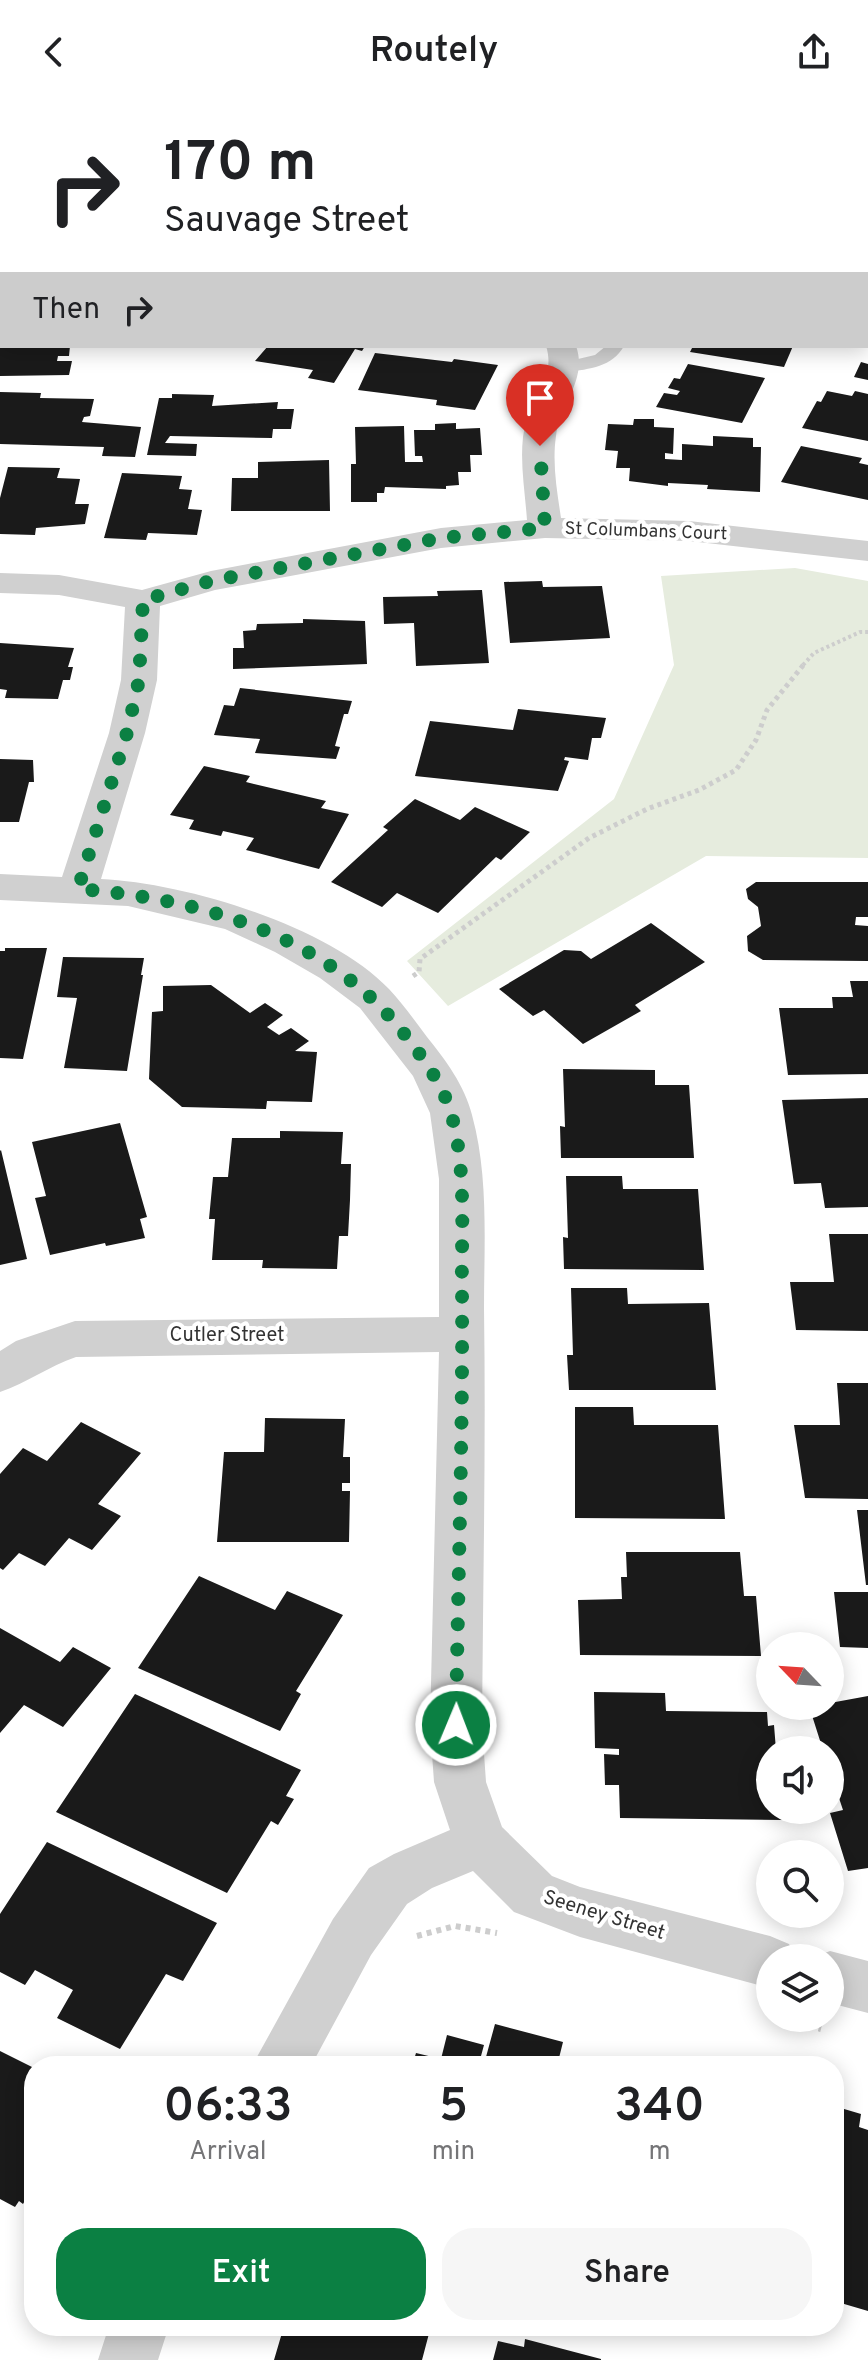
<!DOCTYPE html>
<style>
body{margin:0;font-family:Overpass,sans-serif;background:#f6f6f6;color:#202124;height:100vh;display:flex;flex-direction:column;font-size:30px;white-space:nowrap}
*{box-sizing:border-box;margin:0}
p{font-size:26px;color:#757577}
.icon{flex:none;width:44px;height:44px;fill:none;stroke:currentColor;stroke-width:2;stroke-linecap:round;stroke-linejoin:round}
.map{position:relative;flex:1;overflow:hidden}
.panel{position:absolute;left:24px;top:1952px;width:820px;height:280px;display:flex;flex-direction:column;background:#fff;border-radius:32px;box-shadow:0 4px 20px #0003}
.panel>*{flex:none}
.guide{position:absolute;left:0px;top:0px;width:868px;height:244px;box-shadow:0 4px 20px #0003;background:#fff;color:#202124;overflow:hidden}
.needle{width:52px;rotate:295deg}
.tools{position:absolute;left:756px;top:1528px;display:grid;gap:16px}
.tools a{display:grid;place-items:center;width:88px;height:88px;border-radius:50%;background:#fff;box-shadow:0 4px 20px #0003;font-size:40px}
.pin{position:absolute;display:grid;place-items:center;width:68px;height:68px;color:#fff;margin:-82px -34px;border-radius:50% 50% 50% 0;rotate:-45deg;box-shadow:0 0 8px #0007}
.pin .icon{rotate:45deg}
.me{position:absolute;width:88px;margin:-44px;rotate:1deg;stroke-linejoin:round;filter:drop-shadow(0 0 6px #0008)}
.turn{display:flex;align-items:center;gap:28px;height:168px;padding:0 32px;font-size:36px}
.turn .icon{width:104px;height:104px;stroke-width:2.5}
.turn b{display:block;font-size:56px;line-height:68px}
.then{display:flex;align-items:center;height:76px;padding:0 32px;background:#0003;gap:16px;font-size:30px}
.eta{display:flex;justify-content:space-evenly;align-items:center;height:136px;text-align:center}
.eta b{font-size:48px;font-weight:600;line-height:56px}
.cta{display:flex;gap:16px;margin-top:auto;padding:16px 32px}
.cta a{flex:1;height:92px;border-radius:32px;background:#0b8043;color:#fff;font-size:32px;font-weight:600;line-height:92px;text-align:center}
.cta a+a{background:#f6f6f6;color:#202124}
header{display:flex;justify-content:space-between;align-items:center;height:104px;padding:0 32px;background:#fff;font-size:36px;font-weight:600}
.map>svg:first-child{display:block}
.green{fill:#e6ecde}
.building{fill:#1a1a1a}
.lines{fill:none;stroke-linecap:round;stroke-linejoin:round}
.path-far2{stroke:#cdcdcd;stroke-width:4;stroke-dasharray:3 3;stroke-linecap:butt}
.path-far1{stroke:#cdcdcd;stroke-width:5;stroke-dasharray:4 4;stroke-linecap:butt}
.path{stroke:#cdcdcd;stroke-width:6;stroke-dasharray:5 5;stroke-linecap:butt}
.service{fill:#d0d0d0;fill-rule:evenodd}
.minor{fill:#d0d0d0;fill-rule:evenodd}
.route{stroke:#0b8043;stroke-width:14;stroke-dasharray:0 25.2}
.labels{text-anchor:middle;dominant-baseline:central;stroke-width:8;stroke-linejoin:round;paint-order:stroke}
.far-street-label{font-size:18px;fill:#333;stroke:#fff}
.street-label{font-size:20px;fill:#333;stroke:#fff}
</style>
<header><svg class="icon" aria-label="back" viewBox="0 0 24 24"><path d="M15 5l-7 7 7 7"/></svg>Routely<svg class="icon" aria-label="share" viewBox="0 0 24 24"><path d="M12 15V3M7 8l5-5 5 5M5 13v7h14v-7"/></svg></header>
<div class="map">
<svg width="868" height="2256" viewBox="0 0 868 2256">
<rect width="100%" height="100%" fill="#fff"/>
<path class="green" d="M795 464 868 477V754L706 752 448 902 407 857 614 695 674 561 661 472Z"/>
<path class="building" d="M0 242H70L69 252H58L57 257H72L69 271 0 272Z
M268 242H365L362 247 355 245 334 279 308 274 313 266 255 257Z
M693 242H793L784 263 690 248Z
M375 249 452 258 454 255 498 261 475 306 436 301 437 296 358 286Z
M861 258 868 260V276L854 273Z
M688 260 765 274 742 319 656 303 664 289 677 291 680 287 668 284 674 274 680 275Z
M827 287 852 292 855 287 868 290V337L802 324 817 297 821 298Z
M0 288 41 289 40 294 94 295 90 312 84 313 82 318 141 323 135 353 102 352 104 343 0 340Z
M172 290 214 291 212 302 278 298 277 305H294L291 325H273L272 334 170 332 165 339 197 340 196 352 147 351 159 294H172Z
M634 315H654V323L674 324 673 350 665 349V355L682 356V340L713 342V332L753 334V343H761L760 388 707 385 708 381 668 379V382L629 377 630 364H616L618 347 605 346 608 320 633 321Z
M456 319V325L480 324 482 351H470L471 368H458L459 381 446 382V385L385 383 384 389H377V398H351V360H356L355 323 404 322 405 358H423L422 352H415L414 326H435V320Z
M801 342 862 354 859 359 868 361V396L781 378Z
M329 356 330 407H231L232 374H258V358Z
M8 363 60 364 57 374 80 375 75 400H89L85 420 36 424 35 431 0 430V394Z
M122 369 182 372 179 385 192 386 188 405 202 406 197 431 148 429 146 436 104 434Z
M542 477 543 483 602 482 610 534 510 539 504 478Z
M482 486 489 559 416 562 414 519 384 520 383 493 438 492 437 487Z
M303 515 365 517 367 560 233 565V544H244L243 527 256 526 257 520 303 519Z
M0 539 74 544 68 563H73L70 576H63L58 595 5 594 7 586 0 585Z
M240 584 352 597 348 610H344L335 642 340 643 336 655 255 649 260 635 214 631 224 601 234 602Z
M518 605 606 614 601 634H592L588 656 565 653 564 656 569 657 558 687 415 672 430 617 513 626Z
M0 655 33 656 34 678H29L19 718H0Z
M204 662 250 672 246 678 326 697 321 704 349 710 319 765 246 746 254 734 223 727 221 732 189 725 194 716 170 711Z
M415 695 460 716 475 703 530 728 501 756 496 753 438 809 397 789 382 803 331 778 388 726 383 723Z
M756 778H868V813H856L855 821 868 822V857L763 856 748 847 747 832 761 822 758 803 748 795 746 785Z
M651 819 705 858 635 901 641 907 583 940 544 906 533 912 499 885 564 846 581 847 591 855Z
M5 844H47L23 955 0 954V847H5Z
M63 853 144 854 141 871H143L127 967 64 964 77 894 57 893Z
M850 877H868V970L788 971 779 904H833L832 893H853Z
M211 881 250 909 265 899 283 911 267 923 279 931 291 924 309 937 295 947 317 948 312 998 267 997 266 1005 182 1003 149 975 152 908 163 907V882Z
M563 965 655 966V981H689L694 1054H561L560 1022 565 1023Z
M868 994V1103L825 1104 821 1079 794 1080 782 996Z
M120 1019 147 1113 140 1115 145 1134 106 1142 105 1139 50 1151 35 1094 46 1092 32 1038Z
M280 1027 343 1028 341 1060H351L350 1096 348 1132H339L337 1165 262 1164 263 1156H212L215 1115H209L213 1073H228L232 1034H280Z
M1 1046 27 1155 0 1161V1047Z
M566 1072H622L623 1085H698L704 1166 564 1165 563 1133 568 1134Z
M829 1130H868V1227L796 1226 790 1178H834Z
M571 1184H627L628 1200 709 1199 716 1286H569L567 1251H573Z
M837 1279H868V1395L805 1394 794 1321H840Z
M575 1303H633L634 1321H718L725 1415 575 1414Z
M265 1314 345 1315 343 1353H350V1379H342V1387H350L349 1438H217L224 1348H264Z
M81 1318 141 1349 98 1400 121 1412 92 1446 69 1434 45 1462 19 1449 3 1466 0 1464V1370L23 1344 47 1357Z
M857 1406H868V1481H866Z
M626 1448H740L744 1492H756L761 1552 580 1551 578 1496 622 1495 621 1473H627Z
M199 1472 275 1506 287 1487 343 1511 296 1587 301 1590 280 1627 138 1564Z
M834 1488H868V1544L840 1543Z
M0 1524 60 1558 73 1543 111 1564 63 1623 24 1601 0 1629Z
M594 1588 665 1589 666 1607 767 1608 768 1622 774 1621 776 1646H770V1706H801L802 1709H782V1716L620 1714 619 1681H605L604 1650 619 1651V1645L595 1644Z
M135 1590 301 1666 286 1692 294 1695 278 1721 271 1717 227 1789 56 1708Z
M868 1592V1764L848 1767 830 1709 843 1706 830 1667V1646H823L809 1602H830V1599Z
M47 1738 217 1819 183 1877 166 1870 120 1945 57 1914 73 1886 35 1866 25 1881 0 1868V1810Z
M495 1920 563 1938 557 1962H412L416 1949 441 1955 447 1931 484 1941 481 1952 486 1953Z
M0 1947 34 1964V2081L23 2100 19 2097 15 2103 0 2095Z
M834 2002 861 2010 859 2023 868 2026V2207L834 2197Z
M284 2222H431L422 2256H274Z
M525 2235 601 2255V2256H493L498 2237 524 2243Z"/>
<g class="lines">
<path class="path-far2" d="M442 0 463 2
M803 561 814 549 860 528H868"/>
<path class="path-far1" d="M413 872 419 868 420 855 589 734 647 705 699 686 736 666 756 636 767 606 805 559"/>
<path class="path" d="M417 1832 455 1822 497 1829
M780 1914 821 1925"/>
<path class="service" d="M606 242H624C612 263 590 265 567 268L558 263 561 259 595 251Z"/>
<path class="minor" d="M545 0H582L584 2H547Z
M866 67H868V84H866Z
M546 242H576C588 275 560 300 556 332 552 359 557 387 561 414L689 417 868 437V457L689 437 545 434 441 444 215 486 160 502 157 576 145 629 101 775C186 779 329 822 389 885 403 900 415 917 427 933 445 955 465 982 472 1011 489 1073 484 1140 484 1204 486 1343 483 1482 482 1621L486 1678 502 1723 552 1772 580 1783 770 1832 789 1840 796 1854H770V1884L580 1833 514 1808 473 1767 432 1784 407 1800 371 1851 311 1962H252L333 1815 369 1764 394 1750 450 1726 434 1678 430 1621 439 1248 76 1253C49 1262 27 1279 0 1288V1247L16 1237 75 1217 439 1213V1075L430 1009 413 972 360 904 320 874 275 848 225 825 128 802 0 796V770L62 773 109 629 121 576 125 503 59 491 0 489V469L59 471 142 486 211 467 441 424 527 416C525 388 520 360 523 333 528 301 557 275 546 242Z
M830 1847 868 1857V1909L830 1899V1854H812Z
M109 2222H169L158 2256H98Z"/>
</g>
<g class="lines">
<path class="route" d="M456 1621C458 1476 463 1330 462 1185 461 1128 467 1065 451 1009 443 982 426 958 409 936 331 832 203 795 78 785L127 629 139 576 143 496 211 477 441 434 545 424 540 342"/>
</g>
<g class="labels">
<g class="far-street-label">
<text transform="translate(646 428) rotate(2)">St Columbans Court</text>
</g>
<g class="street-label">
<text x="227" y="1232">Cutler Street</text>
<text transform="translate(604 1812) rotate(17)">Seeney Street</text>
</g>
</g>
</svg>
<div class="tools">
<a><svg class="needle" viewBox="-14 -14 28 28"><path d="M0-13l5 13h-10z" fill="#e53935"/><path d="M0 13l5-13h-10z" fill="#757577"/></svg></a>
<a><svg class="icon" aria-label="sound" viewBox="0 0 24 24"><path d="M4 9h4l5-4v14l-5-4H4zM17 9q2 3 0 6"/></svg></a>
<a><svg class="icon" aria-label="search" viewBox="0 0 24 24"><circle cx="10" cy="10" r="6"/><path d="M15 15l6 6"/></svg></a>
<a><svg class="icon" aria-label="layers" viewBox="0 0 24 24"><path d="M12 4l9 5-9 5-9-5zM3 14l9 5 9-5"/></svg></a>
</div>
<div class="pin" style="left:540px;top:342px;background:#d93025"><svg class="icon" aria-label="arrive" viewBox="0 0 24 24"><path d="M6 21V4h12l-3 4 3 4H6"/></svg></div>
<svg class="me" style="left:456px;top:1621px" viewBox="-20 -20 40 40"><circle r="17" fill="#0b8043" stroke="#fff" stroke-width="3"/><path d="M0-11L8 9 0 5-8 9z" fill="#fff"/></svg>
<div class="guide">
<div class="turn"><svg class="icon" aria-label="right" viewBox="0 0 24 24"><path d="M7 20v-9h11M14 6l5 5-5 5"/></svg><div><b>170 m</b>Sauvage Street</div></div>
<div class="then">Then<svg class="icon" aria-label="right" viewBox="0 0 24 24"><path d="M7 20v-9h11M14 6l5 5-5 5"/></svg></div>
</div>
<section class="panel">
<div class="eta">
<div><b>06:33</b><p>Arrival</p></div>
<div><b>5</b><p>min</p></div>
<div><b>340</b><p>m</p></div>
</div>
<div class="cta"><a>Exit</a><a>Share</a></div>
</section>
</div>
